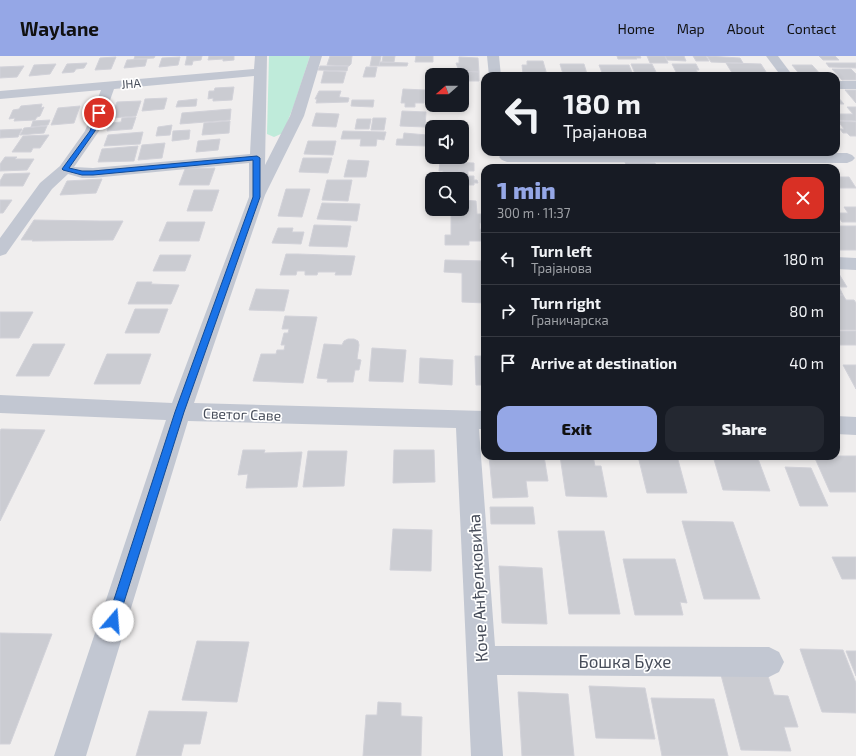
<!DOCTYPE html>
<meta charset="utf-8">
<style>
body{margin:0;font-family:"Exo 2",sans-serif;background:#242831;color:#f1f3f6;height:100vh;display:flex;flex-direction:column;font-size:15px;white-space:nowrap}
*{box-sizing:border-box;margin:0}
p{font-size:13px;color:#9ea1a6}
.icon{flex:none;width:22px;height:22px;fill:none;stroke:currentColor;stroke-width:2;stroke-linecap:round;stroke-linejoin:round}
.map{position:relative;flex:1;overflow:hidden}
.side{position:absolute;left:481px;top:108px;width:359px;height:296px;display:flex;flex-direction:column;background:#171b24;border-radius:12px;box-shadow:0 2px 6px #0003}
.side>*{flex:none}
.top-card{position:absolute;left:481px;top:16px;width:359px;height:84px;border-radius:12px;box-shadow:0 2px 6px #0003;background:#171b24;color:#f1f3f6;overflow:hidden}
.needle{width:26px;rotate:250deg}
.fabs{position:absolute;left:425px;top:12px;display:grid;gap:8px}
.fabs a{display:grid;place-items:center;width:44px;height:44px;border-radius:8px;background:#171b24;box-shadow:0 2px 6px #0003;font-size:20px}
.pin{position:absolute;display:grid;place-items:center;width:34px;height:34px;color:#fff;margin:-17px;border:2px solid #fff;border-radius:50%;box-shadow:0 1px 4px #0007}
.me{position:absolute;width:44px;margin:-22px;rotate:18deg;stroke-linejoin:round;filter:drop-shadow(0 0 3px #0008)}
.turn{display:flex;align-items:center;gap:14px;height:84px;padding:0 16px;font-size:18px}
.turn .icon{width:52px;height:52px;stroke-width:2.5}
.turn b{display:block;font-size:28px;line-height:34px}
.round{display:grid;place-items:center;flex:none;width:42px;height:42px;border-radius:12px;background:#242831}
.overview{display:flex;align-items:center;justify-content:space-between;height:68px;padding:0 16px}
h1{font-size:24px;font-weight:800;line-height:30px;color:#95a7e6}
.primary-button{display:flex;gap:8px;margin-top:auto;padding:8px 16px}
.primary-button a{flex:1;height:46px;border-radius:12px;background:#95a7e6;color:#111;font-size:16px;font-weight:800;line-height:46px;text-align:center}
.primary-button a+a{background:#242831;color:#f1f3f6}
ul{padding:0;list-style:none}
li{display:flex;align-items:center;gap:12px;height:52px;padding:0 16px;border-top:1px solid #363941}
li div{flex:1}
li b{display:block;font-size:15px}
li em{font-style:normal}
header{display:flex;align-items:center;gap:24px;box-sizing:border-box;height:56px;padding:0 20px;background:#95a7e6;color:#111}
header strong{font-size:19px}
nav{display:flex;gap:22px;margin-inline-start:auto;font-size:14px}
.map>svg:first-child{display:block}
.green{fill:#bfebda}
.building{fill:#cbccd2;stroke:#d2d2d9}
.lines{fill:none;stroke-linecap:round;stroke-linejoin:round}
.minor{fill:#c2c7d2;fill-rule:evenodd}
.route{fill:#1a73e8;stroke:#114b97}
.labels{text-anchor:middle;dominant-baseline:central;stroke-width:3.5;stroke-linejoin:round;paint-order:stroke}
.far-street-label{font-size:12px;fill:#474d5a;stroke:#fff}
.street-label{font-size:14px;fill:#474d5a;stroke:#fff}
.near-street-label{font-size:17px;fill:#474d5a;stroke:#fff}
</style>
<header>
<strong>Waylane</strong>
<nav><a>Home</a><a>Map</a><a>About</a><a>Contact</a></nav>
</header>
<div class="map">
<svg width="856" height="700" viewBox="0 0 856 700">
<rect width="100%" height="100%" fill="#f0eeee"/>
<path class="green" d="M269 0H310L294 49 283 77 274 81 267 78Z"/>
<path class="building" d="M135 0H155L154 2 134 3Z
M187 0H202L201 4 193 5 192 9H185Z
M209 0H234V4L223 5V3L208 4Z
M330 0H352L351 8 349 10 327 9Z
M372 0H381L379 10H370Z
M383 0H395L394 6H382Z
M416 0H433V6H415Z
M617 0H640L641 2H636L637 3H618Z
M647 0H665L668 7H650Z
M665 0H684L686 5 667 4Z
M693 0H706L709 5H696Z
M707 0 740 2 743 7 711 6Z
M819 0H835L839 4H823Z
M116 1 111 13 95 14 100 2Z
M180 1 178 9 159 11 162 2Z
M459 1 478 2 479 16 459 15 456 7H459Z
M147 3 145 10 124 12 127 4Z
M527 5H543L547 19 523 18 522 9H527Z
M380 6 408 7 407 10H379Z
M87 7 84 12 76 13 74 16 62 17 67 8Z
M726 7 761 8 768 19 744 18 745 20H734Z
M826 7H856V12L829 11Z
M56 8 50 18 29 20 34 9Z
M560 8H584L587 18H563Z
M631 8H652L658 20H636Z
M672 8H696L699 14H696L700 20H678Z
M599 9H629L633 19H603Z
M792 9H812L822 20H801Z
M24 10 17 21 0 22V11Z
M320 10H348L347 15 318 14Z
M366 11H377L375 21H363Z
M832 13H851L856 18V24H842Z
M324 15 346 16 343 27H321Z
M459 15 479 16V25H462V19H459Z
M234 31 232 44 213 45V42L208 43 209 35H214L215 32Z
M403 33 425 34 424 47H415V51H405V47H401Z
M845 34H856V47Z
M319 35H341L339 41 349 42 348 46 316 47 317 43H315Z
M836 39 844 48H836Z
M167 42 164 53 142 55 145 43Z
M197 43 196 50 176 51 178 45Z
M352 44H374L373 51 351 50Z
M141 45 136 60 111 62 117 46Z
M42 48 41 52 44 51 40 60 37 61 35 64 14 65 15 62 9 63 13 54 19 53 21 50Z
M80 50 74 67 51 69 58 52Z
M847 51H856V65L837 64 836 58H853Z
M231 53 230 64 180 68 182 57Z
M402 55 426 56 425 71 400 70Z
M316 57 339 58 336 71 312 70Z
M136 61 132 73 107 75 110 67 121 66 122 62Z
M373 62H386L384 74H371Z
M357 63H371L369 73H355Z
M50 64 48 69 31 71 33 65Z
M230 65 229 77 202 79 204 67Z
M838 65 856 66V80H850L847 77H843L840 73H844Z
M172 69 170 79 156 80 158 71Z
M47 70 44 77 20 79 24 72Z
M22 73 18 81 0 82V74Z
M190 74 189 83 172 85 173 75Z
M343 75 386 76 384 84 377 83 376 90H360L361 83H341Z
M143 76 140 88 104 90 108 79Z
M404 77 427 79 426 90 396 89 397 83H403Z
M49 79 40 92H33L31 96H12L23 80Z
M220 83 218 94 196 96 198 85Z
M308 85H336L333 99 304 98Z
M165 87 162 102 138 104 142 89Z
M138 90 134 105 98 106 102 93Z
M5 101H17L15 103H34L27 114 0 115V108Z
M303 102H332L328 117 299 116Z
M348 104 369 105 366 121H344Z
M440 106 474 107V115H468V120H474V124H477L478 127H474V129H468V135H462V123H443V115H439Z
M625 106 655 107 657 112H627Z
M569 109 601 110V112H569Z
M735 109H763L765 112H736Z
M215 112 209 129H179L185 113Z
M30 117 23 130H0V125L4 118Z
M836 121H849L856 132H836Z
M102 123 96 137 60 139 67 125Z
M327 124H352L348 145 322 144Z
M286 133H310L302 161 278 160Z
M194 134H219L212 155H187Z
M0 144H12L3 157H0Z
M462 144 476 145 477 158H485V167H480V173H485V185H469V189H445V179H451V154L446 153H462Z
M322 147 360 148 357 165 317 163Z
M844 151H856V166H842L836 157H848Z
M34 164 99 165H123L113 184 32 185 33 184H21Z
M167 166H205L199 185H159Z
M314 169 351 170 347 191 309 190Z
M836 170H856V194H836Z
M278 172H293L292 176H304L301 188 272 187Z
M286 198H298L355 200 351 219H335L336 216H318L317 219H305V215H297L296 219H280Z
M160 199H191L185 215H153Z
M445 204 485 205V247L462 246V217L444 216Z
M836 218H839L847 231H839L843 239H836Z
M137 226H152L151 228 179 229 171 248H128Z
M256 233 289 234 284 255 249 254Z
M836 239H843L846 244H854L856 247V274H839L836 268Z
M135 253H168L159 277H125Z
M0 256H33L19 282H0Z
M285 260 317 261 303 327 253 325 261 298H276L277 294H284L285 289H281L284 277H288L289 273H282Z
M836 275H856V289H840L836 281Z
M348 283H354L358 285 359 289 357 303 361 304 359 314H355L353 326H327L328 323 317 322 324 288 342 289 344 285Z
M33 288H65L49 320H16Z
M372 292 406 294 403 326 369 325Z
M107 298H151L140 328H94Z
M475 300H485V329H476Z
M420 302 453 304 452 329 419 327Z
M843 309H856V333Z
M1 373 45 374 0 465V375Z
M243 394H265L264 397 302 396 297 431 246 432 248 418 238 419Z
M394 394H434L435 426 393 427Z
M308 395H347L344 430 303 431Z
M489 400H544L548 425H526L528 441 493 442Z
M560 400H593L595 410H601L607 441 566 440Z
M638 400H677L687 437H647Z
M713 400H757L770 435 723 434Z
M814 400H856V436H830Z
M785 411 811 412 828 450H800Z
M490 451H533L535 468H491Z
M682 465 733 466 760 543H704Z
M393 473 432 474 431 515 390 514Z
M558 475H604L620 558H569Z
M832 501H856V523H842Z
M623 503H675L687 547 680 546 683 559H635Z
M499 510 542 512 547 568 502 567Z
M0 577 52 578 10 688H0Z
M197 585 249 586 237 646 182 644Z
M800 593 843 594 856 627V657L822 656Z
M846 595H856V620Z
M721 619 768 620 774 639 788 640 798 671H784L791 695 741 694Z
M589 630 645 632 655 683 596 682Z
M518 636 568 638 574 700H522Z
M651 642 714 643 728 700H662Z
M378 646 401 647V660L422 661 421 700H363L366 659H377Z
M149 655 207 656 200 688H184L181 700H136Z"/>
<g class="lines">
<path class="minor" d="M255 0H267L265 109 290 60 310 0H322L304 60 265 139 194 347 485 355V373H479L495 590 769 591 779 596 784 606 779 616 769 621 497 619 503 700H471L456 372 188 365 86 700H54L166 364 0 357V339L172 347 249 141V107L93 122H82L68 118 52 133 6 198 0 200V182L40 127 60 110 85 75 101 34 0 43V35L254 13ZM254 20 250 98 93 112 74 111 99 75 114 33Z
M487 0H499L501 20H489Z
M766 0H778L793 20H781Z
M836 25H856V33H836Z
M507 96 847 97 852 99 855 102 852 105 847 107 507 106 502 104 499 101 502 98Z
M836 201 856 202V214L836 213Z
M836 360 856 361V379L836 378Z"/>
</g>
<path class="route" d="M97 56 102 57 95 75 69 112 82 115H93L257 100 260 102V141L184 356 118 565 117 570 113 571 108 570 107 565 175 356 253 141V104L93 119H82L63 114 62 113 90 75Z"/>
<g class="labels">
<g class="far-street-label">
<text transform="translate(131 27) rotate(-5)">ЈНА</text>
</g>
<g class="street-label">
<text transform="translate(242 358) rotate(2)">Светог Саве</text>
</g>
<g class="near-street-label">
<text transform="translate(477 532) rotate(-93)">Коче Анђелковића</text>
<text x="625" y="605">Бошка Бухе</text>
</g>
</g>
</svg>
<div class="fabs">
<a><svg class="needle" viewBox="-14 -14 28 28"><path d="M0-13l5 13h-10z" fill="#e53935"/><path d="M0 13l5-13h-10z" fill="#9ea1a6"/></svg></a>
<a><svg class="icon" aria-label="sound" viewBox="0 0 24 24"><path d="M4 9h4l5-4v14l-5-4H4zM17 9q2 3 0 6"/></svg></a>
<a><svg class="icon" aria-label="search" viewBox="0 0 24 24"><circle cx="10" cy="10" r="6"/><path d="M15 15l6 6"/></svg></a>
</div>
<div class="pin" style="left:99px;top:57px;background:#d93025"><svg class="icon" aria-label="arrive" viewBox="0 0 24 24"><path d="M6 21V4h12l-3 4 3 4H6"/></svg></div>
<svg class="me" style="left:113px;top:565px" viewBox="-20 -20 40 40"><circle r="19" fill="#fff"/><path d="M0-13L10 11 0 6-10 11z" fill="#1a73e8"/></svg>
<div class="top-card">
<div class="turn"><svg class="icon" aria-label="left" viewBox="0 0 24 24"><path d="M17 20v-9H6M10 6l-5 5 5 5"/></svg><div><b>180 m</b>Трајанова</div></div>
</div>
<section class="side">
<div class="overview"><div><h1>1 min</h1><p>300 m · 11:37</p></div><a class="round" style="background:#d93025;color:#fff"><svg class="icon" aria-label="close" viewBox="0 0 24 24"><path d="M6 6l12 12M18 6L6 18"/></svg></a></div>
<ul>
<li><svg class="icon" aria-label="left" viewBox="0 0 24 24"><path d="M17 20v-9H6M10 6l-5 5 5 5"/></svg><div><b>Turn left</b><p>Трајанова</p></div><em>180 m</em></li>
<li><svg class="icon" aria-label="right" viewBox="0 0 24 24"><path d="M7 20v-9h11M14 6l5 5-5 5"/></svg><div><b>Turn right</b><p>Граничарска</p></div><em>80 m</em></li>
<li><svg class="icon" aria-label="arrive" viewBox="0 0 24 24"><path d="M6 21V4h12l-3 4 3 4H6"/></svg><div><b>Arrive at destination</b></div><em>40 m</em></li>
</ul>
<div class="primary-button"><a>Exit</a><a>Share</a></div>
</section>
</div>
